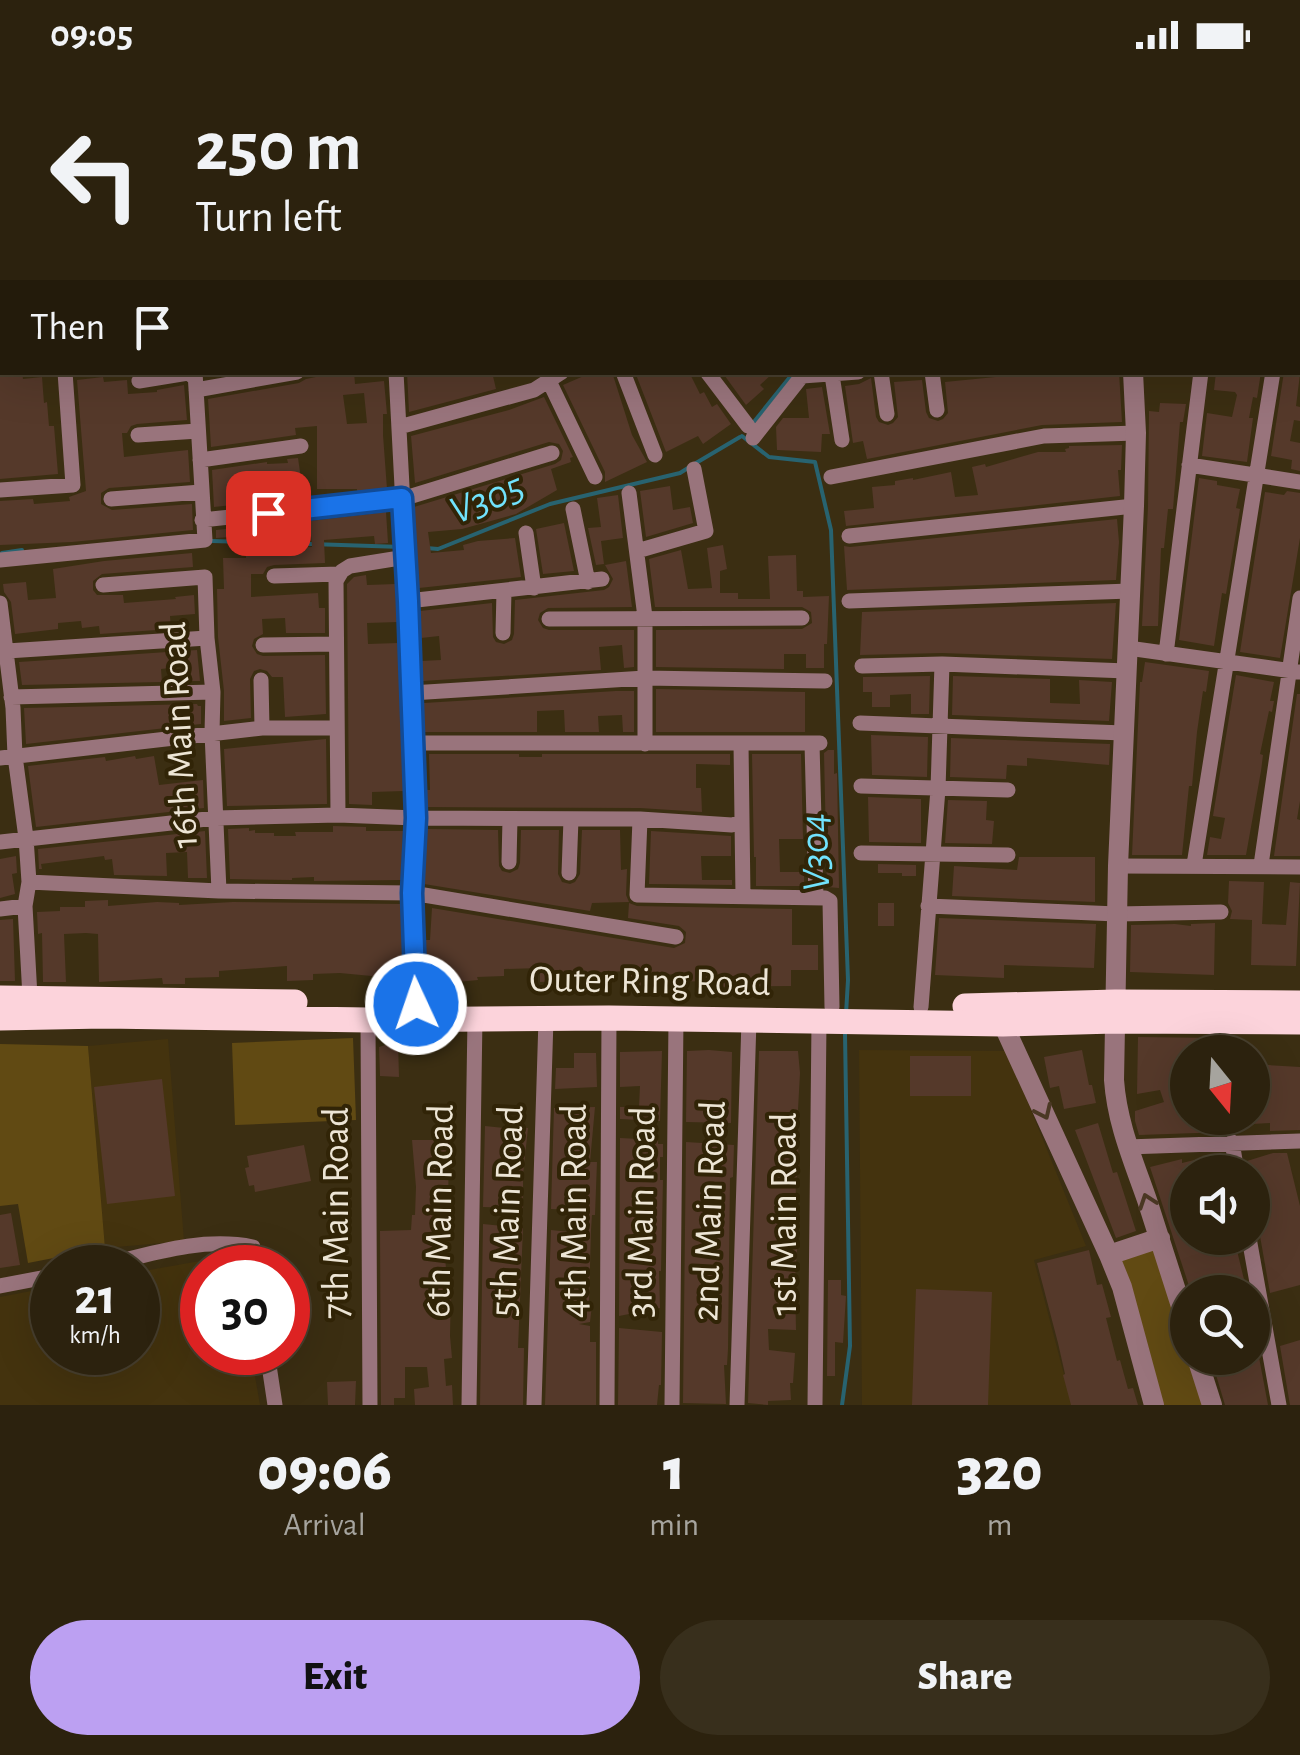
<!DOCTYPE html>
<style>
body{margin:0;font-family:"Alegreya Sans",sans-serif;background:#382f1c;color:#f1f3f6;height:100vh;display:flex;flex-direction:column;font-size:38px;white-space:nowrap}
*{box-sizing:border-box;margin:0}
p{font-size:32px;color:#a6a49e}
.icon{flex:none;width:55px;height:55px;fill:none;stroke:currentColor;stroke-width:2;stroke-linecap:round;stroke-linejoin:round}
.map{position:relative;height:1335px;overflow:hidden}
.sheet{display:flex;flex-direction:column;background:#2c220e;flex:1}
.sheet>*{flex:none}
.hud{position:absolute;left:0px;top:0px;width:1300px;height:305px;box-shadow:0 10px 40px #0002,0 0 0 2px #483f2e;background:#2c220e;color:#f1f3f6;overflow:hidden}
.needle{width:65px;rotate:162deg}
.controls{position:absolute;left:1170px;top:965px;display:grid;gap:20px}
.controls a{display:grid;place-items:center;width:100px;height:100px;border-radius:50%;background:#2c220e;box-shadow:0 10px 40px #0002,0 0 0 2px #483f2e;font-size:50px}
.speed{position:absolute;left:30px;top:1175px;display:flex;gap:20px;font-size:50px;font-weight:700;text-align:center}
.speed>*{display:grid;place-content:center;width:130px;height:130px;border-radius:50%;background:#2c220e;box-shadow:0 10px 40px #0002,0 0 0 2px #483f2e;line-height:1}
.speed small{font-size:25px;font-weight:400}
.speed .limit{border:15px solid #d22;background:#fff;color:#111}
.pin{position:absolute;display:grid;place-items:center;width:85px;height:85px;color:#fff;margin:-42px;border-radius:20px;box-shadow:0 5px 15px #0006}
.me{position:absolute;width:110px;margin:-55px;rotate:357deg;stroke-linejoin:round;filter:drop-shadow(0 0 8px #0008)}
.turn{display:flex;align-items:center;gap:35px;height:210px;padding:0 30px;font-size:45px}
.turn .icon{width:130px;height:130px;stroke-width:2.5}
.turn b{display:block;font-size:70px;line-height:85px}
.then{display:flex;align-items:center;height:95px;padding:0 30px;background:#0003;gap:20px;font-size:38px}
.eta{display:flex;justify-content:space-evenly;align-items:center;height:170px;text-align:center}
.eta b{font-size:60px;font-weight:800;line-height:70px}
.button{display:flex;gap:20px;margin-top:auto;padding:20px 30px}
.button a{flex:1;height:115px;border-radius:60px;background:#bca0f2;color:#111;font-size:40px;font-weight:800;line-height:115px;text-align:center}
.button a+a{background:#382f1c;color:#f1f3f6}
.status{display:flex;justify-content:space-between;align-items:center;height:70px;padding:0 50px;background:#2c220e;direction:ltr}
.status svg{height:28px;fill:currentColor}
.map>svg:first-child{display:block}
.built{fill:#44330e}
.green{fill:#614a13}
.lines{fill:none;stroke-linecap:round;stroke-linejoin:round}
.stream{stroke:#286370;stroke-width:4}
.building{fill:#55392a;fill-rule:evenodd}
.minor{stroke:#99747c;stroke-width:15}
.tertiary{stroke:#99747c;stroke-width:20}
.trunk{stroke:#fcd3db;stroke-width:25}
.oneway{stroke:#4b3824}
.route-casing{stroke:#114b97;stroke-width:25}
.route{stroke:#1a73e8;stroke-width:18}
.labels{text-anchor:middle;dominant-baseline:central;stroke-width:8;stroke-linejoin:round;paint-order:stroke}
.street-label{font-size:38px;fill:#ede5d5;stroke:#312407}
.water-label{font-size:40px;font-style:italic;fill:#71e3fd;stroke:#312407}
</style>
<div class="status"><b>09:05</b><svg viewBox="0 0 49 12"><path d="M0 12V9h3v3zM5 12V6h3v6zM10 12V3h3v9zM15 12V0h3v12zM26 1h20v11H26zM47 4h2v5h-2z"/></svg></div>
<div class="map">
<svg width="1300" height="1335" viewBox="0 0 1300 1335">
<rect width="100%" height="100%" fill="#3b2e12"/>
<path class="built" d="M168 969 184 1171 105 1178 88 976Z
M859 980 1007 981 1086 1176 1034 1190 1072 1335H862Z
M234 1185 236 1197 202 1198V1282L251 1283 260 1335H0V1227L52 1217V1282H138V1202Z"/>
<path class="green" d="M353 968 356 1050 235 1055 232 973Z
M0 974 88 976 105 1178 28 1193 18 1134 0 1136Z
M1149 1166 1187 1256 1188 1288 1211 1335H1146L1116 1177Z"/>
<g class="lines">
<path class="stream" d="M950 2V0
M753 353 794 302
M742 366 769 387 815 392 831 460 848 910 846 944
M696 393 740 367
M212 471 247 472
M281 473 402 477
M426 478 438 479 550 434 680 403 688 398
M2 483 22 480
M842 1335 850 1276 845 964"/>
</g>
<path class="building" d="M0 302H22L23 309 42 307 44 333 47 332 49 356H54L58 404 0 409Z
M340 302H354L355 314 384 311 387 344H383V365L387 419 357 422V419H317V356L295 358 296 365 211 377 208 329 299 313 306 309ZM364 323 367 353 347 354 343 325Z
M407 302H454L455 306 469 302H492L496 319 409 342Z
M585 302H612L632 365 647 392 605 412V402L563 315 586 305Z
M635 302H689L700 324 704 322 712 337 717 334 731 354 703 374 698 366 666 382Z
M722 302H774L760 315 764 319 746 335Z
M1044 302H1119L1122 352 1042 355 867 389 863 371 853 373 845 316 859 314 871 308 876 347 879 352 888 355 893 353 898 347 894 312 922 310 926 342 929 348 938 351 943 349 948 343 945 312Z
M1216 302H1261L1257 328 1253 327 1249 348H1253L1247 392 1202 386 1207 343 1232 347 1237 325 1235 322 1214 320Z
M1284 302 1300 304 1296 336 1300 337V351L1294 350 1290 371 1300 373V401L1291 399 1292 390 1271 386Z
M103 307 104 312 127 310 128 324 157 322V320L184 315 187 350 137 354 131 356 127 363H122L124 387 188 380 190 412 109 418 101 423V434L112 440 192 434 193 460 72 472 0 475V431L33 429 34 434 70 431 69 427 86 421 77 310Z
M822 317 830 364H822L821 382 777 380 776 357 783 348H809L806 319Z
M544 327 573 387 570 388 571 392 551 399 557 420 516 444 462 459 428 462 431 483 464 480 463 475 478 471 515 468 521 507 419 518 414 437 555 394 561 390 563 381 559 374 549 372 415 413 411 366 509 340Z
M1160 333 1186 334 1183 352H1180L1173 439H1168L1164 478H1161L1158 556H1142L1148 437 1149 341 1159 342Z
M1122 375 1121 400H1118L1120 426 846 456 844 441 874 438 872 417 895 415V411L913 408V410L951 402 955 427 978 425 972 397 985 394 986 397 1038 382H1066L1065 379 1069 378V376Z
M298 388 301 409 280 411 281 430 214 437 212 400 267 392V394L288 393 287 389Z
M1199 408 1217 411V415L1240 419 1236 438 1240 439 1226 524 1222 523 1214 576 1179 570Z
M670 416 673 440 690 437 693 453 646 467 640 421Z
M1287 421 1300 423V468L1280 588 1240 582 1265 422 1284 425Z
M618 425 623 468 601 471 604 494 596 495 588 458 601 457 597 428Z
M386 442 388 473 375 474 374 466 324 470 325 493 274 495 267 497 263 504H251V527L318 523 319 538H325V563H286L285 548 262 549 263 564 254 569 252 576 257 584 263 586 325 585 326 644 285 647 283 607H272L267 601 260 599 254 601 250 609 251 648 224 651V621L218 567 217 519H224L223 488H246L245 466 216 468V460L285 453 287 478 312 477 310 451Z
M1117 449 1119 472 1116 510 847 520 844 476 850 477Z
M564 453 574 501 543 504 536 459Z
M723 475 727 499 720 501V523H738V529H770L768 486 796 485 797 521H803V527L829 526 827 574H824V598H806V584H784V599L656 597V560L802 559 812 553 811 542 802 537H655L649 489 681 480 688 519 712 518 707 478Z
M192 483 193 497 102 504 93 511V520L97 525H123L124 533 176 529 175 527 194 525 195 544 170 546 171 559 100 564 99 556 82 558 81 551 58 553V559L15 564 11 532 4 522 3 514 26 512 28 530 56 528 53 499 104 491Z
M626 491 632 537 548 538 540 543 538 550 543 558 549 560H634V597L624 598 622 575 599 577 601 600 422 611 421 591 441 590 439 566 421 568 420 541 492 533 493 567 496 572 504 574 512 570 514 564 515 530 604 520 609 517 613 509 605 495Z
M366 505 367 515 396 514 398 552 367 553 368 574 398 573 404 721 372 722V735L349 734 347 514 354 507Z
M1116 533 1112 589 942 583 860 585 862 542Z
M197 580 200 611H192L189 596 161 599 162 612 22 615 19 592Z
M1145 592 1209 601 1206 622 1203 621 1197 662 1192 716H1189L1182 785H1132L1140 612H1142Z
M1236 605 1274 612 1270 631H1274L1272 642 1269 641 1260 684 1263 685 1261 701 1246 785H1207L1210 767 1221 769 1225 748 1213 746Z
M930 606 929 644H911V624L890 625V637H872V622H863V607Z
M953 606 1050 609V633L1080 634 1079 610 1112 612 1109 651 952 645Z
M656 619 805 622V662H656Z
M616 621H634V662H623L622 645 598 646 599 662H565L564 640 537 641V662H424V633Z
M1297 624H1300V731L1297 749 1300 750V786H1274Z
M197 634 198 636H201V654L26 674 24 638Z
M871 665 928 667 927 707 872 705Z
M951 668 1110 674 1109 695 1027 688V696L1007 695 1006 709 950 707Z
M326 669 327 734 227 736 224 679Z
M828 680H834V704L837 703 839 818 827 817 824 683Z
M429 684H519V687H542V684H730V695L696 694V718H701L702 742 640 738 427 737 426 720H430Z
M752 684H801L803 769H779L780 802H804V816H756V787H754Z
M135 686 136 689 154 686 159 715 203 710 204 738 36 757 28 696 105 687 106 691Z
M868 727 921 729V773L869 772Z
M948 730 987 731 986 750 994 751 992 774 945 773Z
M333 756 366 757V761H403L401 810 314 811V807L292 808V810L230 809 228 759 249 758V761L255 760V763H274V766H296L295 762H333Z
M427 759 498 760 499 796 502 801 510 803 518 799 520 793 521 760H559L558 804 562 812 570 814 575 812 580 804 582 760H620L621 800 627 799 626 825 629 832 592 833 590 841 424 814Z
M205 761 207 808H188L187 782 166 783 167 806 114 805 112 789 105 790 104 786 41 794 42 799H39L38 779Z
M651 761 731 766V786H701L702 810H732V815L649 814Z
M16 786 17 803 12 804 15 824 0 828V789Z
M1019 787H1095V832L952 826 954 796 1017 800Z
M878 794 916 795V806H902V803H878Z
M1229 811 1264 812 1262 854 1286 855 1290 812 1300 813 1296 896 1251 895 1252 850 1230 849 1232 841 1228 833Z
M108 830V836L157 832 179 833V835L233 832 401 834 403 902 382 903V907L340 903 313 904V910L287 911V896L219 901V907L185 908V914H163L162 908 99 912 98 864 86 863 64 864 66 912H43L42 863 38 864 37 842 60 841V837H85V831Z
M629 833 637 836 792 839V875H818V900H791V916L709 917V912L685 911V904L649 905 650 915 627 916V901L563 904V911L540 912V898L504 899V906L477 907 478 910 427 915 425 870H430L432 838 674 878 685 873 686 862 679 856 628 848Z
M878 833H894V856H878Z
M939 848 1096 854 1094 898 1004 895V908L935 905Z
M13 849 15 911H0V850Z
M1215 853 1214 905 1130 902 1131 855 1175 854 1191 856V854Z
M1138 967 1219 968V982H1188V1048H1226V1062L1139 1065 1135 1051V1041L1164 1032 1160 1020 1137 1024Z
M398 971 399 1007 380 1006 379 977Z
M709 980 732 982 731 1053 686 1052 687 981Z
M1082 980 1089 1015H1092L1096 1033 1064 1039 1059 1016 1050 1018 1044 987Z
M662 981 660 1051 620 1049V1037H639L640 1016 620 1017V982Z
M759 981H798L800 1003 796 1076H798L799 1096 796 1111 795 1151 796 1168H798L795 1208 796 1260 768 1259 769 1280 795 1283 793 1313H790L791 1330 768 1331V1335L748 1333Z
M574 983H596L597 1017 555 1019 556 998H574Z
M910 986H971V1026H910Z
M1252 994 1300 997V1060L1270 1061V1053L1252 1054Z
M162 1009 175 1126 107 1134 94 1017Z
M595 1037 590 1092H597L595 1145H592L591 1160 589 1234 592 1235 590 1252 579 1254 590 1256V1272H596V1335H545L551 1160 570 1162 571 1140 551 1139 554 1038Z
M1098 1053 1113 1103 1117 1102 1136 1161 1116 1168 1075 1060Z
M505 1055 528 1058 523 1105V1138L483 1137 485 1056 504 1058Z
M620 1068 658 1070V1074H663V1087H660V1110H663L661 1201H659L660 1238 619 1246Z
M412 1070H449L448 1140H445L444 1167 447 1216H451L450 1266 452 1288 444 1289 446 1316 452 1315 453 1335H415L414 1319 429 1317 427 1297H405V1328H394V1335H381L380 1161 411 1160 412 1145H415L416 1117Z
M686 1072 734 1075 733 1107 730 1108 728 1279 727 1295H724L726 1334 683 1333Z
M304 1075 311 1111 255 1122 254 1115 249 1116 245 1098 249 1097 247 1086Z
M1273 1083H1287L1300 1136V1215L1270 1223 1260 1166 1252 1151V1102H1248L1247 1091Z
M1215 1085H1222L1226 1102H1188V1168H1234L1247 1222H1191L1150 1097 1182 1089V1093Z
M11 1143 20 1195 0 1198V1145Z
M483 1154 523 1158 518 1278H524L523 1335H480Z
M1089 1180 1097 1215 1102 1214 1111 1247 1106 1248 1117 1291 1120 1290 1128 1319 1133 1318 1138 1335H1071L1063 1305 1065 1304 1058 1273 1037 1193Z
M828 1210H841V1225L846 1226 843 1273 835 1272V1306H827Z
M916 1219 992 1222 988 1335H912Z
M619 1258 662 1262 661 1315H659L657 1335H618Z
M1300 1270V1335H1290L1280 1276Z
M1258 1282 1268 1335H1225L1211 1288H1252V1284Z
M356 1311 355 1335H328L327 1312Z"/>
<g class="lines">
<path class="minor" d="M32 0V2
M112 0V2
M181 0V2
M254 0V2
M340 0V2
M420 0V2
M491 0V2
M565 0V2
M638 0V2
M756 0V2
M1298 110 1300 109
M1298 178H1300
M1298 252H1300
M0 258 2 257
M396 302 408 531 416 748 412 823 416 935
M623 302 655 385
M707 302 748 356
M881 302 887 344
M932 302 937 340
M832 305 842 370
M139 311 188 303 195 308
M549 311 595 407
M196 320 297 302
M399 357 534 320 562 302
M138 365 198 361
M753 368 802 306 858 302
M200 390 301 376
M1189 395 1300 412
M831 407 1044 366 1136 363
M0 420 73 415 65 302
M629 423 645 547V674
M111 429 201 422
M573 439 588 512
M202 450 402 429 552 383
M526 463 534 518
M849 466 1134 436
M637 481 706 461 694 399
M0 490 205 470 195 302
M274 506 339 504
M103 515 205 507 207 568 213 622 212 663 219 821
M408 531 602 509
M849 531 1130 521
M0 533 13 638 15 686 26 768 29 812 25 836 30 927
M549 549 802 548
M503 563 504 521
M263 575 336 574
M1128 578 1300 602
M7 581 207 568
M1166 584 1201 302
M862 596 942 594 1127 601
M261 610 262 658
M411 623 645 608 825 611
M11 627 213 622
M860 653 1124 663
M413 673H820
M741 673 743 827
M812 673 816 828
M0 688 262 658H337
M861 716 1008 720
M338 745 336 511 342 501 350 496 406 487
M640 749 637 825 825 828 830 831 832 937
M0 772 216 748 338 745 416 748 640 749 732 755 741 752
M861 783 1008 785
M509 792 510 749
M1194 795 1273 302
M1261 795 1300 528
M1118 796 1300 797
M569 803 571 749
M29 812 219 821 412 823 676 867
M928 836 1117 844 1221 842
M0 839 25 836
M921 937 938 719 942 594
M368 950 370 1335
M1232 1072 1237 1102
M1127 1077 1300 1071
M1249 1168 1279 1335
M93 1198C145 1186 199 1166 253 1177L256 1198
M0 1216 52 1206
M267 1282 275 1335
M469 1335 475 948
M534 1335 546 949
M607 1335 609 948
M672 1335 676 949
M737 1335 749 950
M815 1335 819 952"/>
<path class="tertiary" d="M1071 0V2
M1238 0V2
M1298 19H1300
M1133 302 1136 363 1134 436 1118 796 1114 1010C1117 1053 1133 1090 1147 1130 1161 1173 1174 1215 1188 1258
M1003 954 1109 1185 1122 1217 1154 1335
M1109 1185 1160 1168
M1197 1288 1212 1335"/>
<path class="trunk" d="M0 928 295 932
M965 936 1115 932 1300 933
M0 948 104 946 368 950 609 948 1003 954 1114 951 1300 952"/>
</g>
<defs><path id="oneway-chevron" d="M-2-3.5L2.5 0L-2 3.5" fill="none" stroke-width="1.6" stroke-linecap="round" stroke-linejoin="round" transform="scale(2.5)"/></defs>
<g class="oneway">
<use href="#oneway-chevron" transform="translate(1044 1042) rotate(65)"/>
<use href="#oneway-chevron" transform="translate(1147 1131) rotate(-109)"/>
</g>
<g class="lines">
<defs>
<path id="route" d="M268 443 402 428 408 531 416 748 412 823 416 934"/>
</defs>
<use href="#route" class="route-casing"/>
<use href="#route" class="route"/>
</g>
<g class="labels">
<g class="street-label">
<text transform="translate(180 665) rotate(-93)">16th Main Road</text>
<text transform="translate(650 912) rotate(1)">Outer Ring Road</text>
<text transform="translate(440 1141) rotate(-89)">6th Main Road</text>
<text transform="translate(508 1141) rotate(-88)">5th Main Road</text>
<text transform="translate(575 1141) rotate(-90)">4th Main Road</text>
<text transform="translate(710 1141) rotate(-88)">2nd Main Road</text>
<text transform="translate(642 1142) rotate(-89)">3rd Main Road</text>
<text transform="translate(337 1143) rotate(-90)">7th Main Road</text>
<text transform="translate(785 1144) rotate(-90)">1st Main Road</text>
</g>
<g class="water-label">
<text transform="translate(487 429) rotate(-22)">V305</text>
<text transform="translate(816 782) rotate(-92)">V304</text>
</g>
</g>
</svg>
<div class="controls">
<a><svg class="needle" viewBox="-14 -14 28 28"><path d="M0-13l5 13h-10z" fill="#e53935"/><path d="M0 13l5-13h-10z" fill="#a6a49e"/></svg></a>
<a><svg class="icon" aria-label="sound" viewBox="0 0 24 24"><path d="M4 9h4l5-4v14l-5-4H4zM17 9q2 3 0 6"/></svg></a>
<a><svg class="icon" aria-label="search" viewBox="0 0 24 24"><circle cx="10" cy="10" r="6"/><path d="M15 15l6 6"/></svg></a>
</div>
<div class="speed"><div>21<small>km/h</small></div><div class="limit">30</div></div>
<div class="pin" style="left:268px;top:443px;background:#d93025"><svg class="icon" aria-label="arrive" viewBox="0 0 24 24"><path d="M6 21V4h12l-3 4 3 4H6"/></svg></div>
<svg class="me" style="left:416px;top:934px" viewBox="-20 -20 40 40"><circle r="17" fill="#1a73e8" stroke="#fff" stroke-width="3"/><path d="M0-11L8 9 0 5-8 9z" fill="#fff"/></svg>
<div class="hud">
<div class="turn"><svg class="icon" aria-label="left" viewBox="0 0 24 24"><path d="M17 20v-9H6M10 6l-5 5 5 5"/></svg><div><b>250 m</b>Turn left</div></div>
<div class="then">Then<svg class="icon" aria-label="arrive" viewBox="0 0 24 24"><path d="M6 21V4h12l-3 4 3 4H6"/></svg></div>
</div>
</div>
<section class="sheet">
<div class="eta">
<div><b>09:06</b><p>Arrival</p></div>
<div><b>1</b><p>min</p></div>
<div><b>320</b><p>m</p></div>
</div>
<div class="button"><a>Exit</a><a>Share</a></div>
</section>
